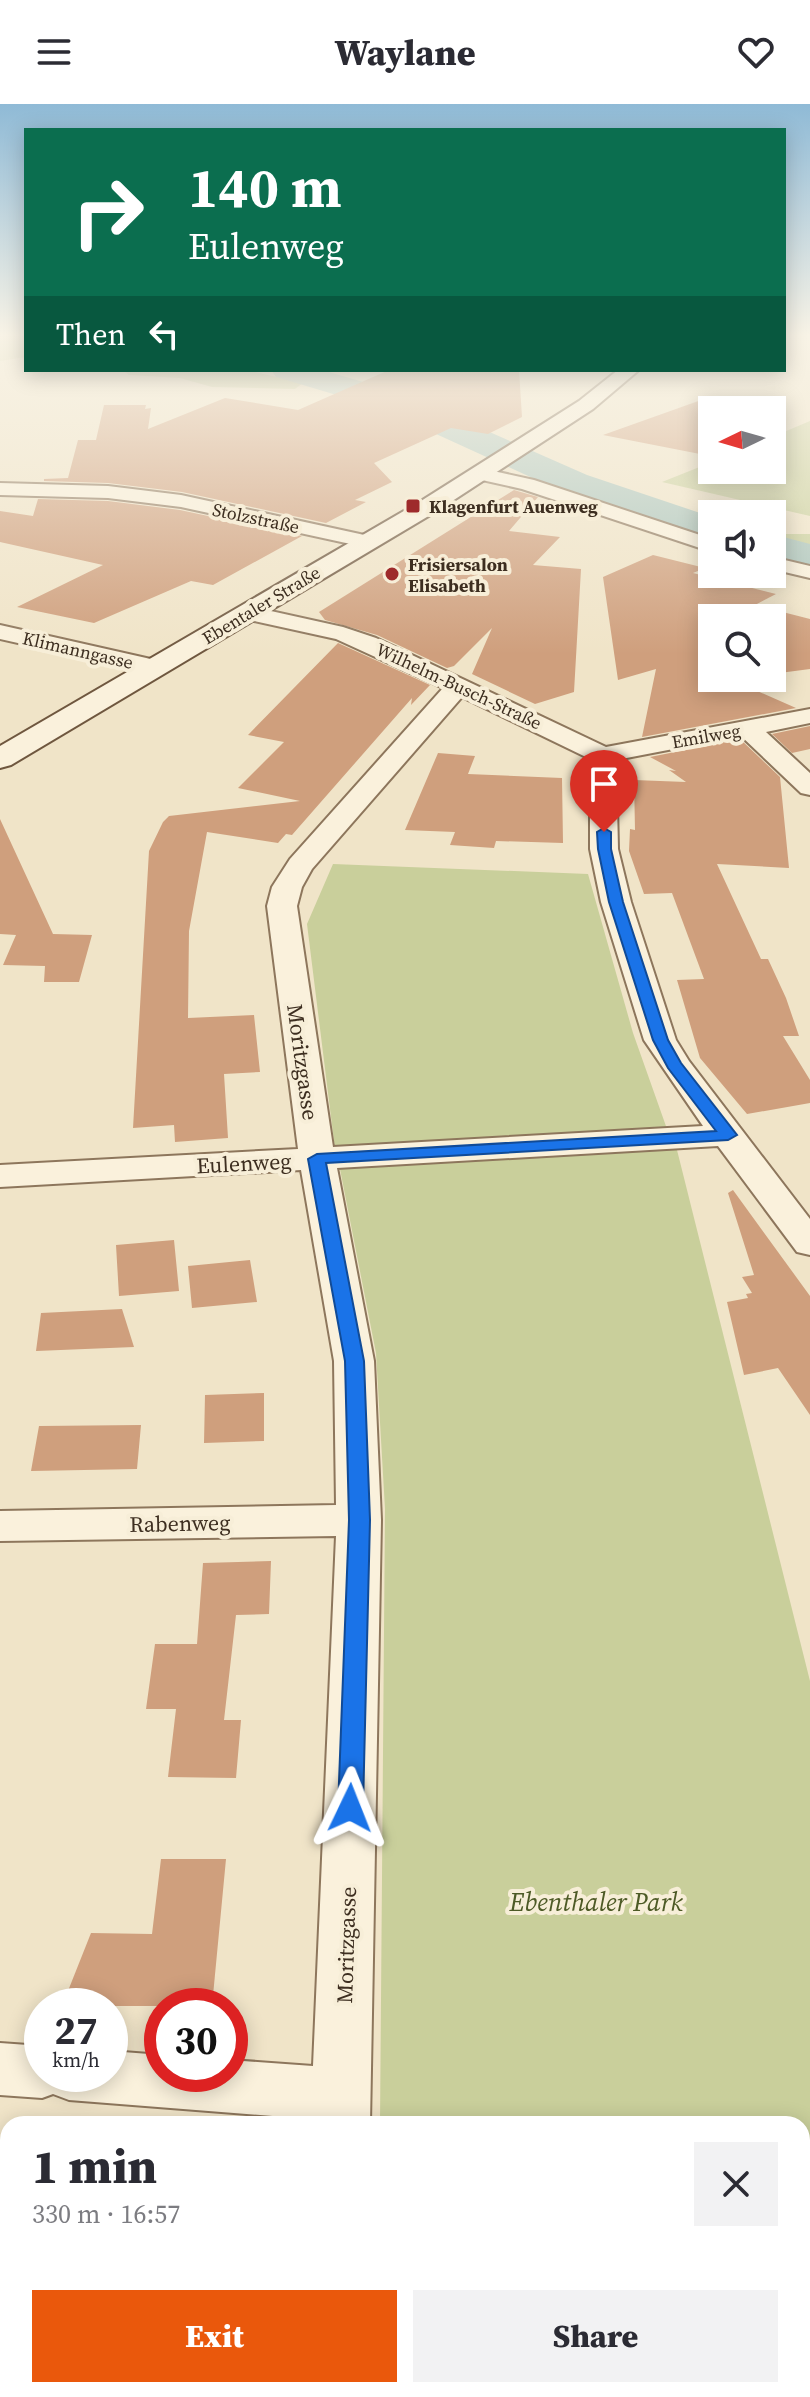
<!DOCTYPE html>
<meta charset="utf-8">
<style>
body{margin:0;font-family:"Source Serif 4",serif;background:#f2f2f3;color:#2b2b33;height:100vh;display:flex;flex-direction:column;font-size:30px;white-space:nowrap}
*{box-sizing:border-box;margin:0}
p{font-size:26px;color:#7c7c81}
.icon{flex:none;width:44px;height:44px;fill:none;stroke:currentColor;stroke-width:2;stroke-linecap:round;stroke-linejoin:round}
.map{position:relative;flex:1;overflow:hidden}
.details{position:absolute;left:0px;top:2012px;width:810px;height:282px;display:flex;flex-direction:column;background:#fff;border-radius:24px 24px 0 0;box-shadow:0 4px 20px #0003}
.details>*{flex:none}
.hud{position:absolute;left:24px;top:24px;width:762px;height:244px;border-radius:0px;box-shadow:0 4px 20px #0003;background:#0b6e4f;color:#fff;overflow:hidden}
.needle{width:52px;rotate:265deg}
.buttons{position:absolute;left:698px;top:292px;display:grid;gap:16px}
.buttons a{display:grid;place-items:center;width:88px;height:88px;border-radius:0px;background:#fff;box-shadow:0 4px 20px #0003;font-size:40px}
.speed{position:absolute;left:24px;top:1884px;display:flex;gap:16px;font-size:40px;font-weight:700;text-align:center}
.speed>*{display:grid;place-content:center;width:104px;height:104px;border-radius:50%;background:#fff;box-shadow:0 4px 20px #0003;line-height:1}
.speed small{font-size:20px;font-weight:400}
.speed .limit{border:12px solid #d22;background:#fff;color:#111}
.pin{position:absolute;display:grid;place-items:center;width:68px;height:68px;color:#fff;margin:-82px -34px;border-radius:50% 50% 50% 0;rotate:-45deg;box-shadow:0 0 8px #0007}
.pin .icon{rotate:45deg}
.me{position:absolute;width:88px;margin:-44px;rotate:2deg;stroke-linejoin:round;filter:drop-shadow(0 0 6px #0008)}
.turn{display:flex;align-items:center;gap:28px;height:168px;padding:0 32px;font-size:36px}
.turn .icon{width:104px;height:104px;stroke-width:2.5}
.turn b{display:block;font-size:56px;line-height:68px}
.then{display:flex;align-items:center;height:76px;padding:0 32px;background:#0003;gap:16px;font-size:30px}
.round{display:grid;place-items:center;flex:none;width:84px;height:84px;border-radius:0px;background:#f2f2f3}
.overview{display:flex;align-items:center;justify-content:space-between;height:136px;padding:0 32px}
h1{font-size:48px;font-weight:800;line-height:60px}
.button{display:flex;gap:16px;margin-top:auto;padding:16px 32px}
.button a{flex:1;height:92px;border-radius:0px;background:#ea580c;color:#fff;font-size:32px;font-weight:800;line-height:92px;text-align:center}
.button a+a{background:#f2f2f3;color:#2b2b33}
header{display:flex;justify-content:space-between;align-items:center;height:104px;padding:0 32px;background:#fff;font-size:36px;font-weight:800}
.map>svg:first-child{display:block}
.green{fill:#c9cf9b}
.lines{fill:none;stroke-linecap:round;stroke-linejoin:round}
.river{fill:#a9c4bc;fill-rule:evenodd}
.building{fill:#cf9f7d}
.street-casing{stroke:#8d765c;stroke-width:4}
.secondary-casing{stroke:#6f573f;stroke-width:4}
.street{fill:#faf1dc;fill-rule:evenodd}
.secondary{fill:#faf1dc;fill-rule:evenodd}
.route{fill:#1a73e8;stroke:#114b97;stroke-width:2}
.poi-dot{fill:#9e2a2b;stroke:#f7eed8;stroke-width:3}
.labels{text-anchor:middle;dominant-baseline:central;stroke-width:8;stroke-linejoin:round;paint-order:stroke}
.far-poi-label{font-size:18px;font-weight:bold;fill:#3d2e20;stroke:#f7eed8;text-anchor:start}
.far-street-label{font-size:18px;fill:#3d2e20;stroke:#f7eed8}
.street-label{font-size:22px;fill:#3d2e20;stroke:#f7eed8}
.near-park-label{font-size:26px;font-style:italic;fill:#4d5a26;stroke:#f7eed8}
</style>
<header><svg class="icon" aria-label="menu" viewBox="0 0 24 24"><path d="M4 6h16M4 12h16M4 18h16"/></svg>Waylane<svg class="icon" aria-label="heart" viewBox="0 0 24 24"><path d="M12 20l-8-8c-3-5 5-10 8-4 3-6 11-1 8 4z"/></svg></header>
<div class="map">
<svg width="810" height="2293" viewBox="0 0 810 2293">
<rect width="100%" height="100%" fill="#f0e4c8"/>
<path class="green" d="M0 229H26V253L0 257Z
M123 266H246L303 279 295 285 212 283 180 274 129 271Z
M810 317V412L662 378 712 358V366H772V333Z
M556 366 712 417V436L525 374Z
M772 430H810V463L772 453Z
M333 760 588 770 633 929 667 1025 335 1045 307 820Z
M676 1042 810 1577V2222H802V2020H380L385 1405 376 1249 339 1060Z"/>
<g class="lines">
<path class="river" d="M271 266H322L401 289 587 371 712 413V437L655 422 561 387 377 303 276 273Z
M772 430 810 440V465L772 455Z"/>
</g>
<path class="building" d="M389 266H519L522 313 488 330 451 324 374 359 392 378 355 396 366 398 326 419 182 388 108 379 44 377V375L68 374 78 336H96L104 301H146L145 305 151 304 148 325 225 294 298 306Z
M704 295 754 306H712V346L700 350 603 331Z
M514 386 538 393 509 427 560 433 533 461 581 465 574 588 535 600 472 570 492 524 454 562 447 564 377 531 325 516 319 508Z
M38 395 108 397 180 406 302 432 213 481 191 477 94 519 17 503 103 461 0 438V407L33 412Z
M653 451 705 464 693 469 776 490 755 501 810 515V565L772 570V514H712V574H738L730 575 796 604 642 633 656 565 618 576 603 473Z
M338 539 430 581 411 601 412 594 292 731 286 730 278 739 207 728 189 827 188 914 254 911 260 968 224 970 228 1034 175 1038 174 1021 133 1024 149 747 163 718 169 712 300 697 238 684 284 638 248 631Z
M810 622V645L792 649 772 630Z
M740 635 780 673 789 764 717 760 761 855H768L786 894 799 932H783L810 976V999L747 1010 700 954 677 876 704 875 672 789 644 790 629 747 630 725 635 726 634 676 686 678 669 666 676 667 650 653Z
M438 649 475 652 468 670 562 674 563 739 496 737 494 744 450 741 455 728 405 726Z
M0 715 53 830 92 831 79 878H44L45 862 3 861 16 831 0 830Z
M733 1086 810 1192V1311L778 1264 744 1271 727 1198 748 1194 746 1190 752 1189 742 1173 754 1171 728 1089Z
M174 1136 179 1187 119 1192 116 1141Z
M250 1156 257 1198 192 1204 188 1162Z
M122 1205 134 1243 36 1247 41 1209Z
M264 1289V1337L204 1339 205 1291Z
M141 1321 137 1365 31 1367 39 1322Z
M271 1457 269 1510 236 1511 224 1616H241L236 1674 168 1673 176 1605H146L155 1540H197L203 1459Z
M161 1755H226L212 1902H62L91 1829 152 1830Z"/>
<g class="lines">
<defs>
<path id="street" d="M480 364 534 376 712 435V448L522 385 473 374 471 370Z
M0 379 108 382 181 391 369 432 379 438 369 444 181 403 108 394 0 391Z
M772 453 810 462V474L772 465Z
M248 502 343 523 376 534 606 643 810 605V619L766 628 810 669V691L801 689 741 632 616 656 618 745 631 798 676 936 689 957 810 1115V1151L797 1148 718 1042 337 1064 374 1257 381 1416 370 2020H310V2015L69 1996 53 1990 42 1994 0 1991V1939L42 1942V1970H110V1947L162 1951V1970H230V1956L313 1962 336 1432 0 1437V1407L336 1401 334 1257 301 1066 0 1083V1061L298 1045 267 802 272 783 290 755 443 584 336 535 240 514 237 509ZM462 593 590 655V745L601 798 644 936 703 1022 333 1043 297 802 302 783 312 765Z
M0 521 164 558 168 563 164 568 156 570 0 535Z
M302 2286H368V2293H302Z"/>
<path id="secondary" d="M618 266H639L593 305 437 407 11 661 0 664V642L421 397 579 297Z"/>
</defs>
<use href="#street" class="street-casing"/>
<use href="#secondary" class="secondary-casing"/>
<use href="#street" class="street"/>
<use href="#secondary" class="secondary"/>
</g>
<linearGradient id="sky" x2="0" y2="1"><stop stop-color="#8fbad6"/><stop offset="0.42" stop-color="#f8f3e6"/><stop offset="1" stop-color="#f8f3e6" stop-opacity="0"/></linearGradient>
<rect width="810" height="550" fill="url(#sky)"/>
<path class="route" d="M604 724 611 728V745L623 798 668 936 681 959 737 1031 728 1036 326 1059 364 1257 370 1416 363 1704 359 1711 350 1713 341 1711 338 1704 349 1416 345 1257 308 1055 317 1050 716 1027 668 964 653 936 609 798 598 745 597 728Z"/>
<g class="poi-dot">
<rect x="405" y="394" width="16" height="16" rx="4"/>
<circle cx="392" cy="470" r="8"/>
</g>
<g class="labels">
<g class="far-poi-label">
<text x="429" y="402">Klagenfurt Auenweg</text>
<text x="408" y="460">Frisiersalon<tspan x="408" dy="21">Elisabeth</tspan></text>
</g>
<g class="far-street-label">
<text transform="translate(256 414) rotate(12)">Stolzstraße</text>
<text transform="translate(261 501) rotate(-31)">Ebentaler Straße</text>
<text transform="translate(78 546) rotate(13)">Klimanngasse</text>
<text transform="translate(459 582) rotate(25)">Wilhelm-Busch-Straße</text>
<text transform="translate(706 632) rotate(-10)">Emilweg</text>
</g>
<g class="street-label">
<text transform="translate(303 958) rotate(82)">Moritzgasse</text>
<text transform="translate(244 1059) rotate(-3)">Eulenweg</text>
<text transform="translate(180 1419) rotate(-1)">Rabenweg</text>
<text transform="translate(346 1841) rotate(-88)">Moritzgasse</text>
</g>
<g class="near-park-label">
<text x="596" y="1798">Ebenthaler Park</text>
</g>
</g>
</svg>
<div class="buttons">
<a><svg class="needle" viewBox="-14 -14 28 28"><path d="M0-13l5 13h-10z" fill="#e53935"/><path d="M0 13l5-13h-10z" fill="#7c7c81"/></svg></a>
<a><svg class="icon" aria-label="sound" viewBox="0 0 24 24"><path d="M4 9h4l5-4v14l-5-4H4zM17 9q2 3 0 6"/></svg></a>
<a><svg class="icon" aria-label="search" viewBox="0 0 24 24"><circle cx="10" cy="10" r="6"/><path d="M15 15l6 6"/></svg></a>
</div>
<div class="speed"><div>27<small>km/h</small></div><div class="limit">30</div></div>
<div class="pin" style="left:604px;top:728px;background:#d93025"><svg class="icon" aria-label="arrive" viewBox="0 0 24 24"><path d="M6 21V4h12l-3 4 3 4H6"/></svg></div>
<svg class="me" style="left:350px;top:1704px" viewBox="-20 -20 40 40"><path d="M0-17L14 15 0 8-14 15z" fill="#1a73e8" stroke="#fff" stroke-width="4"/></svg>
<div class="hud">
<div class="turn"><svg class="icon" aria-label="right" viewBox="0 0 24 24"><path d="M7 20v-9h11M14 6l5 5-5 5"/></svg><div><b>140 m</b>Eulenweg</div></div>
<div class="then">Then<svg class="icon" aria-label="left" viewBox="0 0 24 24"><path d="M17 20v-9H6M10 6l-5 5 5 5"/></svg></div>
</div>
<section class="details">
<div class="overview"><div><h1>1 min</h1><p>330 m · 16:57</p></div><a class="round"><svg class="icon" aria-label="close" viewBox="0 0 24 24"><path d="M6 6l12 12M18 6L6 18"/></svg></a></div>
<div class="button"><a>Exit</a><a>Share</a></div>
</section>
</div>
